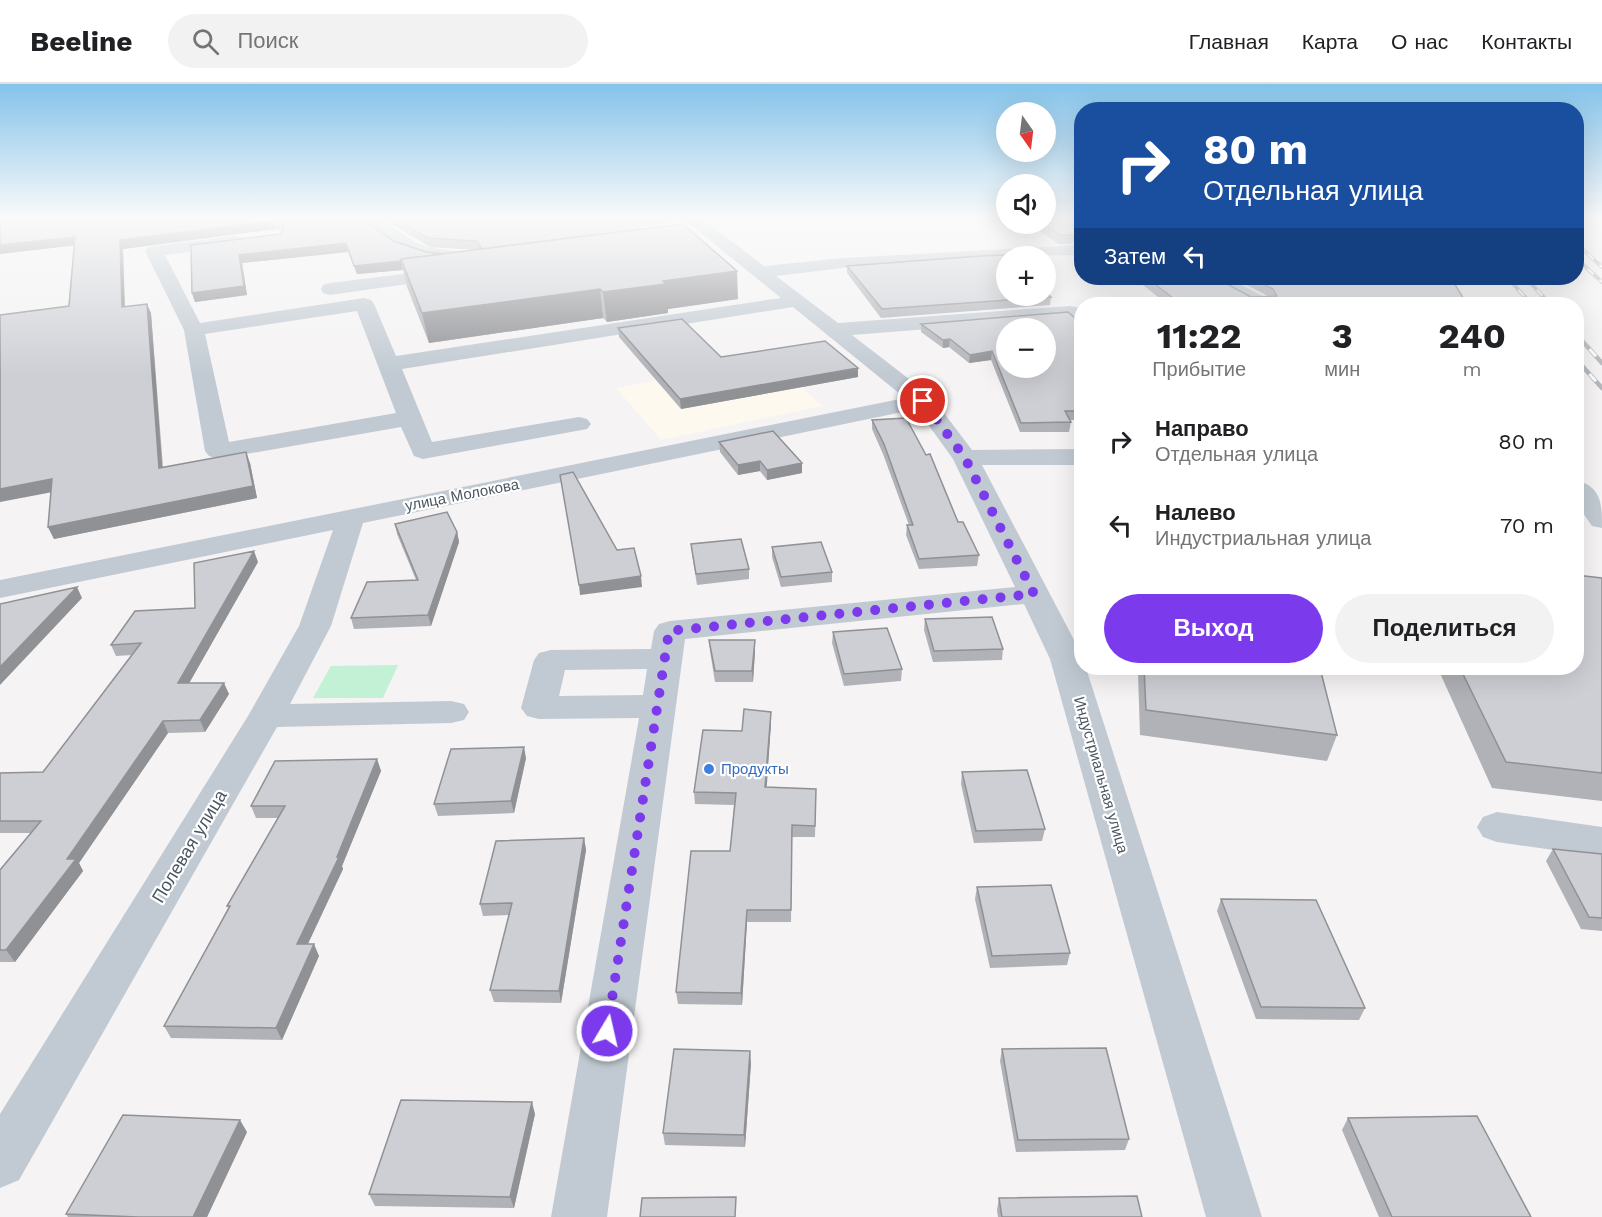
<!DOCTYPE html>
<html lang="ru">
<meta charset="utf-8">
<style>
body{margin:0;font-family:"Work Sans",sans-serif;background:#f2f2f2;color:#202124;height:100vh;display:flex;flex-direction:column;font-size:22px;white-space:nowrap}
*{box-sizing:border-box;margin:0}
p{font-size:20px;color:#757577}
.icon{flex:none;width:33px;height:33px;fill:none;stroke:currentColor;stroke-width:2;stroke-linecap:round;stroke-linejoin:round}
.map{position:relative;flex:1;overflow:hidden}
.details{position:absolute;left:1074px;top:213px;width:510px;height:378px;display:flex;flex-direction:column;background:#fff;border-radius:24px;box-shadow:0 6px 24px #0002}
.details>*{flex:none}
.banner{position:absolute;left:1074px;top:18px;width:510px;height:183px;border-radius:24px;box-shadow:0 6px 24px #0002;background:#1a4fa0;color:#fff;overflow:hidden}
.needle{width:39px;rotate:166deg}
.fabs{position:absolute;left:996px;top:18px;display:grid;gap:12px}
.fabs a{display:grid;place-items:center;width:60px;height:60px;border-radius:50%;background:#fff;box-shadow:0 6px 24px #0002;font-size:30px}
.pin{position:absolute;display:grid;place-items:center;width:51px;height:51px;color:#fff;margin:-26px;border:3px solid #fff;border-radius:50%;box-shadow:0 2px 6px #0007}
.me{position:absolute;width:66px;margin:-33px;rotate:9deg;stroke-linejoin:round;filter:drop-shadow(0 0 4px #0008)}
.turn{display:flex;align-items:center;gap:21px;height:126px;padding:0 30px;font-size:27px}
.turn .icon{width:78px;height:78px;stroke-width:2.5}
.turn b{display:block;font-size:42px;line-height:51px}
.then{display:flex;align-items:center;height:57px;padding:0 30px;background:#0003;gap:12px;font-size:22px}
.eta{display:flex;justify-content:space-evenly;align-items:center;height:102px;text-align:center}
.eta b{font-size:36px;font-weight:700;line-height:42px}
.button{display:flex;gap:12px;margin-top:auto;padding:12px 30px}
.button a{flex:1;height:69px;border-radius:36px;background:#7c3aed;color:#fff;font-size:24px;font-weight:700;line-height:69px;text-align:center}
.button a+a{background:#f2f2f2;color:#202124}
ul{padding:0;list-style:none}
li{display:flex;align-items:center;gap:18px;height:84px;padding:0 30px}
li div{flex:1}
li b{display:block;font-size:22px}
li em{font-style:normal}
header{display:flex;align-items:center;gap:36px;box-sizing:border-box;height:84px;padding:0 30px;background:#fff;border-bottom:2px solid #e0e0e0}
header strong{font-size:28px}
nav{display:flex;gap:33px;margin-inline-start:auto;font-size:21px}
.search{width:420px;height:54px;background:#f2f2f2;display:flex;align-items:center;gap:15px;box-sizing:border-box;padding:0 21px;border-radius:33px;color:#757577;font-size:22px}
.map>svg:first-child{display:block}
.commercial{fill:#fdf9ef}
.green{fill:#c3f1d5}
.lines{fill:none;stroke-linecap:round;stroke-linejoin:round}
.minor{fill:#c1cad2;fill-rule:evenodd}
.rail-far1-casing{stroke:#b5b8bd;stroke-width:4}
.rail-casing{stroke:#b5b8bd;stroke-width:4.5}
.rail-far1{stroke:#fff;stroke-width:2;stroke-dasharray:8;stroke-linecap:butt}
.rail{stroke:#fff;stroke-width:3;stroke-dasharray:10;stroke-linecap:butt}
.wall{fill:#b0b2b7}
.shaded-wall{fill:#909195}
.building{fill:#cdcfd5;stroke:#909195;stroke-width:1.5;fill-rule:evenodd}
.route{stroke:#7c3aed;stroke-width:10;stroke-dasharray:0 18}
.shop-dot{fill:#3f7fe0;stroke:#fff;stroke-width:2}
.labels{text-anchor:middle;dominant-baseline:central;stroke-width:4.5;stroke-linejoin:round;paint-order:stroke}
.street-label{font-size:15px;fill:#4a5661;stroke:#fff}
.shop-label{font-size:15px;fill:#366cbe;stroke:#fff;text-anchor:start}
.near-street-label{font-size:18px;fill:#4a5661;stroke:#fff}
</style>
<header>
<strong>Beeline</strong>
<div class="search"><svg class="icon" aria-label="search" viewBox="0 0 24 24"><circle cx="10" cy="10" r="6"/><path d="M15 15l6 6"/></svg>Поиск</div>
<nav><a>Главная</a><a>Карта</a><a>О нас</a><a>Контакты</a></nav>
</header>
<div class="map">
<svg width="1602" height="1133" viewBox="0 0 1602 1133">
<rect width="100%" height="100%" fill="#f5f3f3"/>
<path class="commercial" d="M771 275 822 322 661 356 616 304Z"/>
<path class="green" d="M398 581 383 614H313L331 582Z"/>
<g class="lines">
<path class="minor" d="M359 133C385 130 398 151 422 161 434 166 447 165 459 168L462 172 459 176C429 183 377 157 359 133Z
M638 133H700L764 182 843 174 1082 161V171L1006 172V175L843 184 776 192 838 239 1070 222 1082 224V236L1070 234 852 251 931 312 972 366 1082 365V381H982L1082 571V584H1086L1262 1133H1206L1050 575 1024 520 685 555 607 1133H551L639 634 539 635 527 632 521 624 534 576 539 569 551 566 651 565 654 547 659 540 670 537 1015 503 953 375 917 325 363 439 331 542 290 620 451 617 464 620 469 628 464 636 451 639 277 643 19 1096 0 1104V1030L248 632 299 542 333 446 0 514V496L905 314 793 223 402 285 432 358 579 333 587 335 591 340 587 345 423 375 414 372 401 343 218 375 209 372 205 367 184 246 145 167 148 163 154 162 235 152 241 153 243 157 235 162 165 171 200 239 364 214 371 216 374 220 396 272 781 214 686 137 638 143 632 141 630 138ZM357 227 396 329 229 358 205 250ZM647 585 643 611 559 612 565 586Z
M451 184 457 185 460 189 457 193 330 211 323 209 321 205 323 201 330 199Z
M1207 194H1229L1270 216 1273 220H1250L1210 198Z
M1576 396C1602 403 1602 420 1602 444L1592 442 1576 419Z
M1497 728 1602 743V773L1497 758 1483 753 1477 743 1483 733Z"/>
<defs>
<path id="rail-far1" d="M1576 159 1602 183
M1576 174 1602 198
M1508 194 1531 220
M1526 194 1550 220"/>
<path id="rail" d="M1576 250 1602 279
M1576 275 1602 304"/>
</defs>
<use href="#rail-far1" class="rail-far1-casing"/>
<use href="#rail" class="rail-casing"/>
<use href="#rail-far1" class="rail-far1"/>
<use href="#rail" class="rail"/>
</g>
<path class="wall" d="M0 133 366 138 394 157 426 168 443 170 476 166 430 163 380 133H537L538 134 545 137 640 145 738 215 668 225V229L607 238 603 234 429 259 407 203 403 186 357 190 348 168 242 179 247 211 195 218 192 209 280 150 282 147 276 145 123 165 125 223 151 229 163 383 250 379 257 414 54 455 48 443 74 161 0 170Z
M1082 133V159L1059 160 1029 140H1046Z
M1082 164V176L1078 173 1079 165Z
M847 182 1051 213 1050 221 881 234 847 189Z
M1134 194H1216L1251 213 1268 212 1233 194H1451L1467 220H1167Z
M921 240H1082V336H1070L1071 338 1069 348H1020L991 276 969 279 949 263 943 264 921 248Z
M618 244 721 273 858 284V293L681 325 619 253Z
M872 336 958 438 979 471 977 482 919 485 906 451 907 441H909L883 370 872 345Z
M719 358 802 389 767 396 760 387 738 391 720 368Z
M395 440 457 448 459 458 431 542 354 545 351 534 416 496 397 450Z
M691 460 749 485V495L697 501 692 470Z
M772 463 832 488V498L781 503 772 473Z
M258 478 189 599 229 610 205 648 168 649 79 779 83 787 15 878H0V786L31 749H0V689L43 688 132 571 116 572 111 561 195 524Z
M1602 494V717L1492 704 1439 587 1410 584H1576Z
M925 535 1003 565 1002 576 933 578 924 546Z
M833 548 902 585 901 597 844 602 832 559Z
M709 556 755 567 753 598H715L710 567Z
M1139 584H1320L1337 651 1327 677 1140 651 1138 589Z
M771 628V639L766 704 816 705 815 753H792L791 838H747L742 921 678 920 676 908 730 767 734 721 695 720 694 708 742 647Z
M526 674 514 729 438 732 434 720Z
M377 675 381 687 342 782 343 785 308 860 319 872 282 956 171 954 164 942 228 824 227 822 278 734H256L251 722Z
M962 688 1045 745 1042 757 974 759 961 700Z
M584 754 586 766 561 919 494 918 490 906 509 831 483 832 480 820Z
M1553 765 1602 770V847L1581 845 1546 777Z
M977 803 1070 869 1067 881 990 884 975 815Z
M1221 815 1365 924 1359 936 1256 935 1217 827Z
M1002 965 1129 1055 1125 1066 1016 1068 1000 977Z
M751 979 745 1063 665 1061 663 1049Z
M535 1030 514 1124 375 1122 369 1110Z
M1348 1034 1531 1133H1379L1342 1046Z
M247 1048 207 1133H68L66 1130Z
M999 1114 1142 1133H998L997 1126Z"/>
<path class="shaded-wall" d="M273 137 276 145 123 165 125 233 122 223 120 156Z
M75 153 78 161 0 170V161Z
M346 159 348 168 242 179 247 211 195 218 192 209 239 171Z
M401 177 403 186 357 190 354 182Z
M737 187 738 215 668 225V229L607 238 603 208 663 197Z
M600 205 603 234 429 259 422 229Z
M147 220 151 229 163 395 159 384Z
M950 255 949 263 943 264V256Z
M992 267 991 276 969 279 970 271Z
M858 284V293L681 325 680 315Z
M246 368 250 379 257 414 54 455 48 443Z
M760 377V387L738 391V381Z
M802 379V389L767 396V386Z
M52 395 58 407 0 418V405Z
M457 448 459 458 431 542 428 531Z
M254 467 258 478 183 610 178 599Z
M641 492 642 503 580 511 579 501Z
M77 503 82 514 0 601V583Z
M755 556V567L753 598 752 587Z
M224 599 229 610 205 648 200 636Z
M771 628V639L766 715 765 703Z
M163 637 168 649 79 779 83 787 15 878 6 866 67 775Z
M524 663 526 674 514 729 511 717Z
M377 675 381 687 342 782 343 785 302 872 297 860 337 773Z
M584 754 586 766 561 919 559 907Z
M747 826V838L742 921 741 909Z
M314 860 319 872 282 956 276 944Z
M750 967 751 979 745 1063 744 1051Z
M532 1018 535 1030 514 1124 510 1113Z
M240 1036 247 1048 207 1133H193Z"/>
<path class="building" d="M0 133H361L366 138 394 157 426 168 443 170 401 175V177L354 182 346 159 239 171 244 202 192 209 191 161 280 150 284 145 282 139 273 137 120 156 122 223 147 220 159 384 246 368 253 402 48 443 52 395 0 405V231L69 222 75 153 0 161Z
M391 133H537L538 134 545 137 552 133H624L640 145 479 165 481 163 476 157 428 154Z
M1046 133H1082V151H1060L1042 140H1046Z
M683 140 737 187 663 197 666 200 603 208 600 205 422 229 401 175Z
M1005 171 1006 173V212H1046V208L1051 213 882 225 847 182 981 172Z
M1147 194H1216L1251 213 1277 212 1273 205 1252 194H1451L1467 220H1181Z
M1068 228 1082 240V327H1065L1071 338 1021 339 992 267 970 271 950 255 943 256 921 240ZM1006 244H1046V284H1006Z
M682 235 721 273 825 257 858 284 680 315 618 244Z
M906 334 926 371 930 370 958 438H963L979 471 919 475 907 441H913L884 360 872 336Z
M773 347 802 379 767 386 760 377 738 381 719 358Z
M573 388 617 466 634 464 641 492 579 501 560 391Z
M447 428 457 448 428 531 351 534 367 498 418 496 395 440Z
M741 455 749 485 696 490 691 460Z
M821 458 832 488 781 493 772 463Z
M254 467 178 599H224L200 636 163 637 67 775H76L6 866H0V786L41 737H0V689L43 688 141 559 111 561 135 527 195 524 194 479Z
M1576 491 1602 494V689L1506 678 1460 584H1576Z
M77 503 0 583V520Z
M992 533 1003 565 934 567 925 535Z
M887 544 902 585 844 590 833 548Z
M709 556H755L752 587H715Z
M1144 584H1320L1337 651 1146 626Z
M744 625 771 628 765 703 816 705 815 742 792 741 791 826H747L741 909 676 908 691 767H730L736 709 694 708 703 646 742 647Z
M524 663 511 717 434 720 451 665Z
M377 675 337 773H339L297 860H314L276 944 164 942 230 822H227L285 722H251L275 677Z
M1027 686 1045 745 976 747 962 688Z
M584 754 559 907 490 906 512 819 480 820 496 757Z
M1553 765 1602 770V834L1589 833Z
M1051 801 1070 869 992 872 977 803Z
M1221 815 1316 816 1365 924 1261 923Z
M1106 964 1129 1055 1018 1056 1002 965Z
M674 965 750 967 744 1051 663 1049Z
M401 1016 532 1018 510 1113 369 1110Z
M123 1031 240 1036 193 1133H138L66 1130Z
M1477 1032 1531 1133H1392L1348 1034Z
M1137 1112 1142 1133H1002L999 1114Z
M736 1113 735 1133H640L642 1114Z"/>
<linearGradient id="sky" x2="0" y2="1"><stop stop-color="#85c3ea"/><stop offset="0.46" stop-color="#fafafa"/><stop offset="1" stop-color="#fafafa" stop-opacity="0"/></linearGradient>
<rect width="1602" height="291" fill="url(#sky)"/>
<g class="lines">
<path class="route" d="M607 947 669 547 1034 510 965 374 923 317"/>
</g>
<circle class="shop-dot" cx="709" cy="685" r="6"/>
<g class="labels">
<g class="street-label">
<text transform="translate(462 411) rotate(-11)">улица Молокова</text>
<text transform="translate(1101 691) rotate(74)">Индустриальная улица</text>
</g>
<g class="shop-label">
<text x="721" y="685">Продукты</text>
</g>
<g class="near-street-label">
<text transform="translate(189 762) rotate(-59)">Полевая улица</text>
</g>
</g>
</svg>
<div class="fabs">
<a><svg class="needle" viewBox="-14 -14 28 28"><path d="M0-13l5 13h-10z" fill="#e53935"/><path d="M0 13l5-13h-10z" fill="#757577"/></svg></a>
<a><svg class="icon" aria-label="sound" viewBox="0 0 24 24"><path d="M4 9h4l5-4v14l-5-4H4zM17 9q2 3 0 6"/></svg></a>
<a>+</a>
<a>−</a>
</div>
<div class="pin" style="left:923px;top:317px;background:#d93025"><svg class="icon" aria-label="arrive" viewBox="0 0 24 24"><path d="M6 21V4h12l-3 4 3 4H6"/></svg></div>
<svg class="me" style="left:607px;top:947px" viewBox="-20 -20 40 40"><circle r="17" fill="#7c3aed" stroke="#fff" stroke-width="3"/><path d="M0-11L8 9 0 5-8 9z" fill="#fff"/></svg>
<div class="banner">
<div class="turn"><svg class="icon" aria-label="right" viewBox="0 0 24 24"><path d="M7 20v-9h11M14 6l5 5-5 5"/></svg><div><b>80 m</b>Отдельная улица</div></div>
<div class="then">Затем<svg class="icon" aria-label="left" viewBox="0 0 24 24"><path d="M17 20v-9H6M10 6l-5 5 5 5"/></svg></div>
</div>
<section class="details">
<div class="eta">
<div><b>11:22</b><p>Прибытие</p></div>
<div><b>3</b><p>мин</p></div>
<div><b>240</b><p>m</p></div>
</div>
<ul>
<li><svg class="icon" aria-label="right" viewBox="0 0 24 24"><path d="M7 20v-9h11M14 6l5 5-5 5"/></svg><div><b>Направо</b><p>Отдельная улица</p></div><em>80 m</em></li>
<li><svg class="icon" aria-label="left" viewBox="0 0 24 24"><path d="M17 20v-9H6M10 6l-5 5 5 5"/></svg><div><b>Налево</b><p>Индустриальная улица</p></div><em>70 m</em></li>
</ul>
<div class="button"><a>Выход</a><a>Поделиться</a></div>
</section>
</div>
